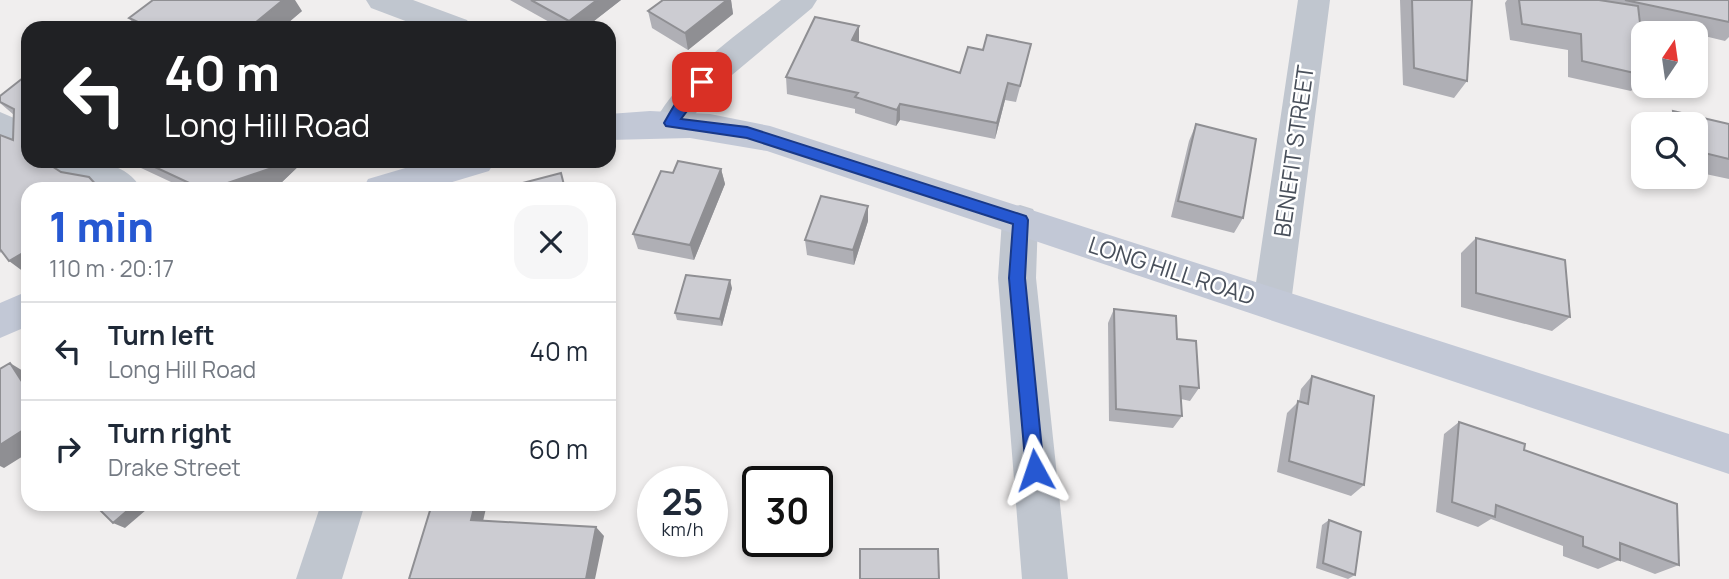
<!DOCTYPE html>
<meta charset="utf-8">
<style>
body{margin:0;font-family:Manrope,sans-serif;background:#f6f6f7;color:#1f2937;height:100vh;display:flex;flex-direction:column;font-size:26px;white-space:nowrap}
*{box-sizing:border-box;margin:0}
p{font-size:23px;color:#747a83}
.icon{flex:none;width:38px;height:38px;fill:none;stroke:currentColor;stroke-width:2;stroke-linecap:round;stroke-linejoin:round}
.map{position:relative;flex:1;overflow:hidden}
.drawer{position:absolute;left:21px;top:182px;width:595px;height:329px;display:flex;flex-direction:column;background:#fff;border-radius:21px;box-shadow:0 4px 10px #0003}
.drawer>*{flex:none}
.guide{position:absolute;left:21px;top:21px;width:595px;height:147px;border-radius:21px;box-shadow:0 4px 10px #0003;background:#202124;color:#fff;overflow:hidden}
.needle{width:46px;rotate:13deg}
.tools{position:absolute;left:1631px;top:21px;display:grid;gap:14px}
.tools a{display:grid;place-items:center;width:77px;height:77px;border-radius:14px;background:#fff;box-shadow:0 4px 10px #0003;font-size:35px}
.speed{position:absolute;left:637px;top:466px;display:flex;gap:14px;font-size:35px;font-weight:700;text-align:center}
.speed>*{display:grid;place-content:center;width:91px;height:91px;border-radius:50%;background:#fff;box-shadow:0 4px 10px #0003;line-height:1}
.speed small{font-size:18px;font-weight:400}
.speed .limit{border:4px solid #111;border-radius:10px;background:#fff;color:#111}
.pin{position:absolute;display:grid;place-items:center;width:60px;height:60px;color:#fff;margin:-30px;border-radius:14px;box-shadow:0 4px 10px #0006}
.me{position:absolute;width:77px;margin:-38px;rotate:355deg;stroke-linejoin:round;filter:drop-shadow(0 0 5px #0008)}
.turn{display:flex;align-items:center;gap:24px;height:147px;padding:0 28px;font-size:32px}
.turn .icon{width:91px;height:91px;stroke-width:2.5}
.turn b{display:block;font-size:49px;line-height:60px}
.round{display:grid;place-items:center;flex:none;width:74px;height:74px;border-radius:21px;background:#f6f6f7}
.overview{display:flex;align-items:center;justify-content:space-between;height:119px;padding:0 28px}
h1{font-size:42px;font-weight:800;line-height:52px;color:#2658d2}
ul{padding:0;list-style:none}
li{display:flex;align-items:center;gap:21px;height:98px;padding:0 28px;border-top:2px solid #e0e1e3}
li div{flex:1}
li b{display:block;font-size:26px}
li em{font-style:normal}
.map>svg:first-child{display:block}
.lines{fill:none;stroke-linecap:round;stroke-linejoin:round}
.minor{fill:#c0c6cf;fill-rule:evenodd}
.secondary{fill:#c2c8d6;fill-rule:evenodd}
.wall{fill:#afafb5}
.shaded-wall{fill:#8f8f93}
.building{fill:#ccccd2;stroke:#8f8f93;stroke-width:2}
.route{fill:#2658d2;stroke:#193988;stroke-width:2}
.labels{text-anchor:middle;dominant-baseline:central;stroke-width:5;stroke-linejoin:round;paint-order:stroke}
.street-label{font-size:23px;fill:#484f5a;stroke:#fff}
</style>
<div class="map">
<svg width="1729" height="579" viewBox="0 0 1729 579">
<rect width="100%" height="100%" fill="#f0eeee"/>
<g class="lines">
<path class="minor" d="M366 0H413L467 20 472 28H424L371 8Z
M781 0H817L812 8 726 80 696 113 683 132 671 136 659 132 654 123C683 70 735 37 781 0Z
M1298 0H1330L1291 303 1286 315 1272 320 1258 315 1253 303Z
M0 112 28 124V153L0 141Z
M51 161C82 161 124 157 141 189 110 189 68 193 51 161Z
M1020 205 1033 209 1038 220 1036 278 1068 579H1022L998 278 1002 220 1007 209Z
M321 504H365L342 579H296Z"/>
<path class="secondary" d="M650 111 710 114 770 126 1729 434V474L767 151 690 138 609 140V114Z
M429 161H495L489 171 429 189H363L368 179Z
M28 291V326L0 338V303Z"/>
</g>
<path class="wall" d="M510 0H621L585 28H560Z
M663 0H731L733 14 688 50 652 28 648 11Z
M1400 0H1472L1467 81 1454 98 1403 85Z
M1507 0H1599L1606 1V0H1729V37L1725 41 1696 34V33H1691L1640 22 1643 49V79L1631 91 1568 77V50L1510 40 1505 3Z
M302 11 282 28H137L129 18Z
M859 42 960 73 1027 61 1016 102 1005 100 995 139 900 120 896 126 855 113V109L787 94 786 77Z
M28 74 2 251 0 253V135L13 140 14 115 0 103V96Z
M1673 111 1729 124V179L1696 172V124H1660Z
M1196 124 1243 218 1234 233 1171 217 1189 141Z
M126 161H304L281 183 264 189H186Z
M721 169 725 184 694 260 638 249 633 234 673 173Z
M868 221 854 265 807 255 805 240Z
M1476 238 1570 317 1552 331 1461 307V253Z
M732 288 722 326 677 320 675 313Z
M1114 309 1177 339 1199 388 1190 401 1181 399 1182 416 1173 428 1109 421 1108 323Z
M1312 376 1364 485 1351 496 1277 472 1287 413 1299 401 1301 389Z
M1459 422 1524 450 1679 565 1655 574 1619 560 1598 569 1563 556V546L1491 519 1478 527 1436 512 1444 434Z
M1329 520 1355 575 1348 579 1316 568 1322 525Z"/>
<path class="shaded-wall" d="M283 0H295L302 11 282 28H249Z
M597 0H621L585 28H572L569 21Z
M727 0H731L733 14 688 50 685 33Z
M182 23 186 28H176Z
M859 26V44L852 40Z
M1008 83 1005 100 995 139 997 123Z
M900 104V120L896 126 897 110Z
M277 161H304L281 183 264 189H210Z
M721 169 725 184 694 260 690 245Z
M868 206V221L854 265 853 250Z
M28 250V275L9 261Z
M730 280 732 288 722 326 720 319Z
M10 363 28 374V391Z
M28 427V453L4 468 0 466V445Z
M135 504H153L125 528 113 523Z
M475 504H487L481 530 471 520Z
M596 527 604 536 595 579H586Z"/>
<path class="building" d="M153 0H283L249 28H194L182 23 176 28H151L129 18Z
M531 0H597L569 21Z
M663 0H727L685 33 648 11Z
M1412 0H1472L1467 81 1414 68Z
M1519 0H1599L1638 6 1643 49V75L1582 61 1581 34 1522 24Z
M1625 0H1729V22Z
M815 17 859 26 852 40 960 73 968 47 983 50 987 35 1031 44 1020 86 1008 83 997 123 900 104 897 110 855 97 858 93 786 77Z
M28 74V161H44L61 172 89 177 100 189H28V250L9 261 0 249V135L13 140 14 109 0 102V96Z
M1673 111 1729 124V159L1696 151V124H1675Z
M1196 124 1256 139 1243 218 1178 201Z
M142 161H277L269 169 210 189H202Z
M678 161 721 169 690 245 633 234 661 171 673 173Z
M561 173 565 189H509L511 188V186Z
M821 196 868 206 853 250 805 240Z
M1476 238 1565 260 1570 317 1476 293Z
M686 275 730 280 720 319 675 313Z
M1114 309 1176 316 1177 339 1196 341 1199 388 1180 386 1182 416 1116 409Z
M10 363 28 391V427L0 445V369Z
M1312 376 1374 396 1364 485 1289 461 1298 401 1308 404Z
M1459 422 1525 444 1524 450 1677 504 1679 565 1620 543V560L1583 546V537L1496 505 1495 517 1452 502Z
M94 504H135L113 523Z
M432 504H475L471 520 596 527 586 579H409Z
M1329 520 1361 532 1355 575 1323 563Z
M860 549H938L939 579H860Z"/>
<path class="route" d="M702 77 709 82 681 119 747 127 1026 216 1028 220 1025 278 1044 470 1041 476 1035 478 1028 476 1026 470 1009 278 1013 224 747 138 666 126 664 123C673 107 685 84 702 77Z"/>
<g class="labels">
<g class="street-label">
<text transform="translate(1293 151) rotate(-82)">BENEFIT STREET</text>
<text transform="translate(1172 270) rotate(18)">LONG HILL ROAD</text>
</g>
</g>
</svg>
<div class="tools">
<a><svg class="needle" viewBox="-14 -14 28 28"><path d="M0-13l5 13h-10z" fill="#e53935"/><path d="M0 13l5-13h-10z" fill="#747a83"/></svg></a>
<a><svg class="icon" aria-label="search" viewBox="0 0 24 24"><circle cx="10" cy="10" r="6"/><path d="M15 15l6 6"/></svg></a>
</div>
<div class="speed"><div>25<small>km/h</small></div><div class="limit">30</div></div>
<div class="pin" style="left:702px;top:82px;background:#d93025"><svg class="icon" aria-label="arrive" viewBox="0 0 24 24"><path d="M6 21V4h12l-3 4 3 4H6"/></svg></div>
<svg class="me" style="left:1035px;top:470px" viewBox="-20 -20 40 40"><path d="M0-17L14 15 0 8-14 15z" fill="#2658d2" stroke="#fff" stroke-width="4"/></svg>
<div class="guide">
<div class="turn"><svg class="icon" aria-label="left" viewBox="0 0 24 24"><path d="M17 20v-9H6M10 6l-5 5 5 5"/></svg><div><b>40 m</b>Long Hill Road</div></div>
</div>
<section class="drawer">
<div class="overview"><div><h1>1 min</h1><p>110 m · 20:17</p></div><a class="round"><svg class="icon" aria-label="close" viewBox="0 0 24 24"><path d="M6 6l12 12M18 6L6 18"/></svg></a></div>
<ul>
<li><svg class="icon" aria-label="left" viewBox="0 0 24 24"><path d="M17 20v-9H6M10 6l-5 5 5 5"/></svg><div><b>Turn left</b><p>Long Hill Road</p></div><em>40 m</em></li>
<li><svg class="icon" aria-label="right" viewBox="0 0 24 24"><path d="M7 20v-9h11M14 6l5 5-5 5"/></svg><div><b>Turn right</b><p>Drake Street</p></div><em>60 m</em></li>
</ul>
</section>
</div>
